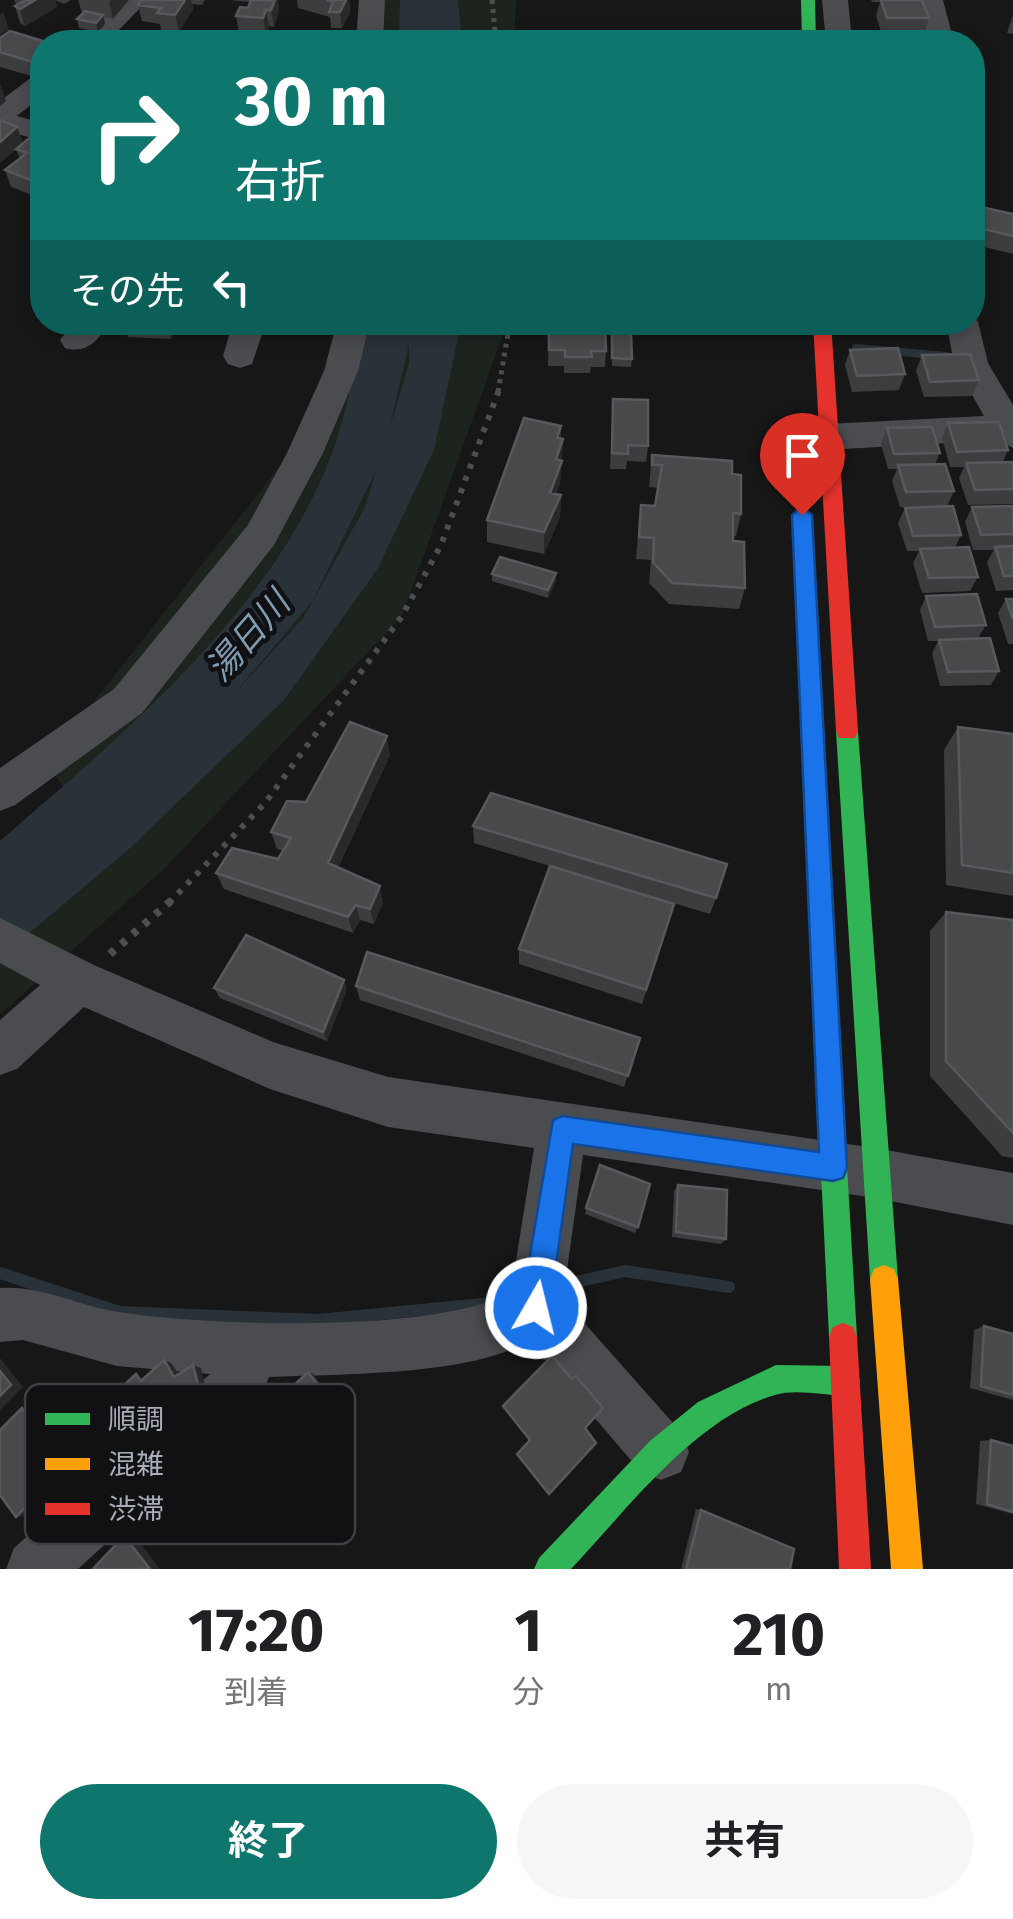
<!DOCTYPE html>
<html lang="ja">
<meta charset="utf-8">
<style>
body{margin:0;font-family:"Fira Sans","Noto Sans JP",sans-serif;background:#f6f6f6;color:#202124;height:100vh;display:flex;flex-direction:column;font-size:38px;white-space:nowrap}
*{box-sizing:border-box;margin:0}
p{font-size:32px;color:#757577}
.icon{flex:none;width:55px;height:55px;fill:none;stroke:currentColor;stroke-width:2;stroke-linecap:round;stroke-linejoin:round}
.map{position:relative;height:1569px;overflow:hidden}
.drawer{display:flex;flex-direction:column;background:#fff;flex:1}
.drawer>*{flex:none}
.banner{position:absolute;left:30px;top:30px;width:955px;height:305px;border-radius:40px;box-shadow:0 5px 15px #0003;background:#0f766e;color:#fff;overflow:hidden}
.pin{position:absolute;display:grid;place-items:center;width:85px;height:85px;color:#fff;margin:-102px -42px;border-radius:50% 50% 50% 0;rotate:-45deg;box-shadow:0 0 10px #0007}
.pin .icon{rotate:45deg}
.me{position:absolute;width:110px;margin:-55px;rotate:8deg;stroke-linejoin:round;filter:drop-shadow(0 0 8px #0008)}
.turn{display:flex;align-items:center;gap:35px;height:210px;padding:0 40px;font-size:45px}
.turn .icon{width:130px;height:130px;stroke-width:2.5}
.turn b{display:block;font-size:70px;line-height:85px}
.then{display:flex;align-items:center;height:95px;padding:0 40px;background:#0003;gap:20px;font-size:38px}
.eta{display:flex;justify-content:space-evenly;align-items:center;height:170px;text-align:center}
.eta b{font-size:60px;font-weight:700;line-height:70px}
.button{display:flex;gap:20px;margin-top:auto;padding:20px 40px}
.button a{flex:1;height:115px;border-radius:60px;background:#0f766e;color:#fff;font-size:40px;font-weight:700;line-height:115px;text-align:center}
.button a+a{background:#f6f6f6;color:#202124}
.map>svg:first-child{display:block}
.green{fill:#1d241e}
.water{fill:#2a3239}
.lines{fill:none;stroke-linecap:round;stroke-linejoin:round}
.stream-far1{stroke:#2a3239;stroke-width:8}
.stream{stroke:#2a3239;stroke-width:12}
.river{fill:#2a3239;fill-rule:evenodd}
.path-far2{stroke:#4d4e52;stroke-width:5;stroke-dasharray:4 5;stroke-linecap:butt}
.path-far1{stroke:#4d4e52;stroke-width:6;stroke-dasharray:5 8;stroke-linecap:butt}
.path{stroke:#4d4e52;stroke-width:8;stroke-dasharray:6 9;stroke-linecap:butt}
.street{fill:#4b4c50;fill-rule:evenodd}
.fast{fill:#30b455;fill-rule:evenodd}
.slow{fill:#ff9f0a;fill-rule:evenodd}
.jam{fill:#e5322d;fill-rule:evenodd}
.wall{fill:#3d3d3f}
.shaded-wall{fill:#29292a}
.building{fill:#49494c;stroke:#58595d;stroke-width:2.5}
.route{fill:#1a73e8;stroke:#114b97;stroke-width:2.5}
.labels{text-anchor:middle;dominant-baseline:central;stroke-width:9;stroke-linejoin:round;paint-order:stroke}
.water-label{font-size:35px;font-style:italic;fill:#7f9bb3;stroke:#111113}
.key{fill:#111113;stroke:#3e4045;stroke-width:2.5}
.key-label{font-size:28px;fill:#a8adb8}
</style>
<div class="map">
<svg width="1013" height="1569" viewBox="0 0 1013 1569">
<rect width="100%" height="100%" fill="#171717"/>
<path class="green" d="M384 0H516L514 42H382Z
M342 323H502L501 340 402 616 164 869 0 1014V875L80 810 46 762 295 447Z"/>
<path class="water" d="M422 0H458L462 42H424Z
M409 323H461L434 450 378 568 284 700 130 848 0 958V880L225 704 304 617 365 507 409 364Z"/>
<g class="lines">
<path class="stream-far1" d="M856 348 946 356"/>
<path class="stream" d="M0 1273 119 1312 318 1320 493 1303
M563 1285 625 1271 729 1287"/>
<path class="river" d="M400 0H438L439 42H399Z
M366 322H414L383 456 312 602 178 760 23 903 0 912V841C122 735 272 611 331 456 347 414 354 366 366 322Z"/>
<path class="path-far2" d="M492 0 496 42
M498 392 510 322"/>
<path class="path-far1" d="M169 903 265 803 402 616 441 545 499 390"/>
<path class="path" d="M110 954 172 900"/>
<path class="street" d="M120 0H148L107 42H79Z
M359 0H385L383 42H356Z
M822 0H848L852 42H826Z
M917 0H943L954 42H928Z
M42 75V96L17 116 42 123V141L0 129V101L32 77Z
M972 314 978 322 988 363 1013 405V448L998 440 827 450 815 446 809 437 815 428 827 424 984 416 954 363 946 322H972Z
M74 322H109C98 341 87 354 65 348L60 340Z
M233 322H266L252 364 240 368 228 364 223 356Z
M337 322H370L358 371 323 453 274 545 142 713 15 805 0 811V768L114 689 248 525 287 453 324 371Z
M0 918 94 965 273 1042 388 1077 875 1148 1013 1173V1225L875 1198 583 1155 563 1299 681 1432 689 1452 681 1472 661 1480 641 1472 529 1341C469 1376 340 1374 269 1377L259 1403 78 1569H6L14 1548 210 1374 117 1366 23 1340 0 1342V1288C42 1285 78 1306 119 1312 205 1326 437 1334 511 1292L534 1148 388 1127 270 1089 84 1007 17 1069 0 1075V1020L40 985 0 963Z"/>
<path class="fast" d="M801 0H815L816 42H802Z
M847 722 855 724 858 731 898 1279 894 1289 884 1293 874 1289 870 1279 836 731 839 724Z
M822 932 831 935 834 943 857 1337 853 1347 843 1351 833 1347 829 1337 810 943 813 935Z
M776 1365 845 1366 855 1371 860 1381 855 1391 845 1396C824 1395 795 1389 775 1395 695 1418 627 1510 571 1569H534L539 1558 650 1441 698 1402Z"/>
<path class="slow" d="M884 1265 894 1269 898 1279 923 1569H891L870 1279 874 1269Z"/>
<path class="jam" d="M813 322H831L858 731 855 738H839L836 731Z
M843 1323 853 1327 857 1337 871 1569H839L829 1337 833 1327Z"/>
</g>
<path class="wall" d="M14 0H71L64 4 55 0 57 7 25 26 20 23 15 6 17 5Z
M78 0H129L113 19 104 17 105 24 98 32 79 28 77 19 82 13Z
M141 0H205L202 5 192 4 193 9 179 32 161 30 160 24 142 21 138 5Z
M229 0H278L279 11 274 27 269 26 266 34 239 33 236 16 248 8 250 2Z
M297 0H349L350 12 342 28H331L330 17 298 8Z
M871 0H922L929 18 924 35H904L906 42H859L861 34H882L876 16 880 2H872Z
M1013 15V34L1007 33Z
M0 38 42 42V79L0 67Z
M17 127 23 143 42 140V199L11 187 5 170 20 159 16 150Z
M981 207 1013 214V254L972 244V232Z
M123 322H176L171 339 128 337Z
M181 322H229L227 329 183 328Z
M299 322H326L322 332H300Z
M549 324 606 351 605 367H591L590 373H564V366H548Z
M612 332 632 359 631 367 612 366Z
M850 350 905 374 899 390 852 392 845 365Z
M922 355 979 380 972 396 924 397 916 371Z
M613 399 648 446 646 462 627 461 626 469H610Z
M948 423 1008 450 1003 462 1013 463V504L968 505 959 478 964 467H950L942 438Z
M561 426V439H563L560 483 556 494 561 495 560 517 544 554 487 542V520Z
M887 428 940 453 935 464 954 491 947 506 900 507 892 481 897 469H888L881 444Z
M652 455 732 474 741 514 736 536H733L745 588 739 609 669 604 649 583 651 560 636 559 641 505 655 506 659 488 649 487Z
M1013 506V590L996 591 987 562 994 550H973L965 522 972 507Z
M905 508 961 535 955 548 978 577 970 591 922 593 913 563 919 551H907L898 523Z
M556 573V581L548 598 492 581V574Z
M926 596 986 625 978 638 999 671 991 685 940 686 932 654 938 641H928L920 610Z
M1006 599H1013V644H1008L998 613Z
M958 727 1013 734V896L946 885 944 750Z
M390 755 338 868 383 902 374 924 360 920 353 933 224 889 216 873 278 859 283 851 277 849 271 832 306 802Z
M473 826 716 898 710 914 557 868 674 904 642 1004 519 964V949L550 866 474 843Z
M946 912 1013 920V1158L1002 1156 930 1076V931Z
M356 986 640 1038 624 1087 360 1000Z
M214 988 347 989 327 1041 220 998Z
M600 1165 638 1227 635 1233 585 1214Z
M678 1185 726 1239 721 1244 672 1237 674 1191Z
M984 1326 1013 1334V1400L970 1388 974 1330Z
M991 1440 1013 1446V1514L976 1504 980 1441Z
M696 1509 701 1510 790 1569H681Z"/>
<path class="shaded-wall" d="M35 0H55L57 7 25 26 20 9Z
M111 0H129L113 19 109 2Z
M185 0H191L193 9 179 32 175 15Z
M273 0H278L279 11 274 27 271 10Z
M346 0H349L350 12 342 28 340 12Z
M266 10 269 26 266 34 263 18Z
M3 12 9 29 0 35V15Z
M103 15 105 24 98 32 96 23Z
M42 58V80L36 63Z
M0 84 6 101 0 106Z
M17 127 23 144 0 163V142Z
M42 177V199L36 182Z
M176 322 171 339 166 323Z
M561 426 560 447 563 439 560 483 549 515 550 493 557 438Z
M561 495 560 517 544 554V532Z
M556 573V581L548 598V590Z
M387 736 390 755 332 880 328 863Z
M380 886 383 902 374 924 370 909Z
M356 905 360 920 353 933 348 917Z
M344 980 347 989 327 1041 323 1032Z
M0 1358 23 1387 0 1410Z
M164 1360 171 1363 182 1379 174 1377Z
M193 1365 201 1368 206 1390 141 1448 132 1447Z
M308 1372 313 1374 356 1429 316 1469H312Z
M22 1408 33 1410 76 1466 28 1516 16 1517Z
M215 1453 222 1454 231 1468H224Z
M237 1456 244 1457 273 1502 228 1542 221 1544Z
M133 1534 160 1569H150L124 1536Z"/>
<path class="building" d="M26 0H35L20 9 15 6Z
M141 0H185L175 15 157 13 161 8 138 5Z
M251 0H275L271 10H266L263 18 236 16 240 7 248 8Z
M327 0H346L340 12H329L333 2Z
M881 0H922L929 18H887Z
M85 11 103 15 96 23 77 19Z
M10 31 46 42H42V58L36 63 0 52V38Z
M861 34H903L906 42H864Z
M122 35 136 40 133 42 126 41 124 42H113Z
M0 120 17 127 0 142Z
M32 136 42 140V177L36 182 5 170 27 153 16 149Z
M981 207 1013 214V236L975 227Z
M549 324 605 325 606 351H591L592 357H565V350H549Z
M612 332H631L632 359 612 358Z
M898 348 905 374 857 376 850 350Z
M970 354 979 380 930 382 922 355Z
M613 399 648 400V446L628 445V454L612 453Z
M524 418 561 426 557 438 563 439 556 459 562 461 550 493 561 495 544 532 487 520Z
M999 422 1008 450 957 452 948 423Z
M932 427 940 453 894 454 887 428Z
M652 455 732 461V474L741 475V514L733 513V541L744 542 745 588 672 583 653 562 654 538 639 537 641 505 655 506 662 465H652Z
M1013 462V489L975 490 966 463Z
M945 464 954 491 906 492 898 465Z
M953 506 961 535 913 536 905 508Z
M1013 506V534L981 535 972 507Z
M1013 546V576H1004L995 547Z
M969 547 978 577 929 578 920 549Z
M500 557 556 573 548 590 492 574Z
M977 594 986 625 935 627 926 596Z
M1006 599H1013V619Z
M990 638 999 671 948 672 939 640Z
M350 722 387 736 328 863 380 886 370 909 356 905 348 917 216 873 232 848 278 859 291 838 271 832 287 801 306 802Z
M958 727 1013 734V873L962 865Z
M491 793 727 864 716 898 473 826Z
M550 866 674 904 646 990 519 949Z
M946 912 1013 920V1133L946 1061Z
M246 935 344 980 323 1032 214 988Z
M367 952 640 1038 628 1076 356 986Z
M600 1165 650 1184 638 1227 586 1208Z
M678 1185 727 1190 726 1239 676 1232Z
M984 1326 1013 1334V1395L981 1386Z
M552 1356 572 1379 576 1376 603 1408 585 1428 596 1443 549 1494 517 1454 530 1440 503 1406Z
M164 1360 174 1377 193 1365 199 1388 132 1447 108 1412 125 1397 120 1389 136 1374 141 1381Z
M0 1371 11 1385 0 1396Z
M308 1372 352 1428 312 1469 268 1410Z
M22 1408 65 1466 16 1517 0 1495V1430Z
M991 1440 1013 1446V1512L987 1504Z
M701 1510 794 1549 790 1569H686Z
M124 1536 150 1569H93Z"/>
<path class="route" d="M802 507 812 515 847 1168 843 1178 833 1181 573 1144 550 1308 546 1319 536 1323 525 1319 521 1308 553 1120 562 1116 819 1152 792 515Z"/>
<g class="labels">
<g class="water-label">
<text transform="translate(248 636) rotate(-49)">湯日川</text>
</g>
</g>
<rect x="25" y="1384" width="330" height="160" rx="15" class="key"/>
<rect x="45" y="1413" width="45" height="12" fill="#30b455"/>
<rect x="45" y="1458" width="45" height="12" fill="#ff9f0a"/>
<rect x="45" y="1503" width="45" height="12" fill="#e5322d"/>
<g class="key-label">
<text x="108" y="1429">順調</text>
<text x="108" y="1474">混雑</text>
<text x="108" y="1519">渋滞</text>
</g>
</svg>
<div class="pin" style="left:802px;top:515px;background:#d93025"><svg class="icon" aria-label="arrive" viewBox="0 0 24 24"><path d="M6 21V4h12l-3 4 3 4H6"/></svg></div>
<svg class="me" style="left:536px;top:1308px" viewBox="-20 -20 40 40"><circle r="17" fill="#1a73e8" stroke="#fff" stroke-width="3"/><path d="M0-11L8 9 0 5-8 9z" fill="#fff"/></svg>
<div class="banner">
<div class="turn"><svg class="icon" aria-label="right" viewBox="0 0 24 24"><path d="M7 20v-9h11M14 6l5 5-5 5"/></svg><div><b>30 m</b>右折</div></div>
<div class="then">その先<svg class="icon" aria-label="left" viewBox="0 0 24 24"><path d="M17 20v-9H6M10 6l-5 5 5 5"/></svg></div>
</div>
</div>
<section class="drawer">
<div class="eta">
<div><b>17:20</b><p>到着</p></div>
<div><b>1</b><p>分</p></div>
<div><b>210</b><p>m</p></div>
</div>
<div class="button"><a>終了</a><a>共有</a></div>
</section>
